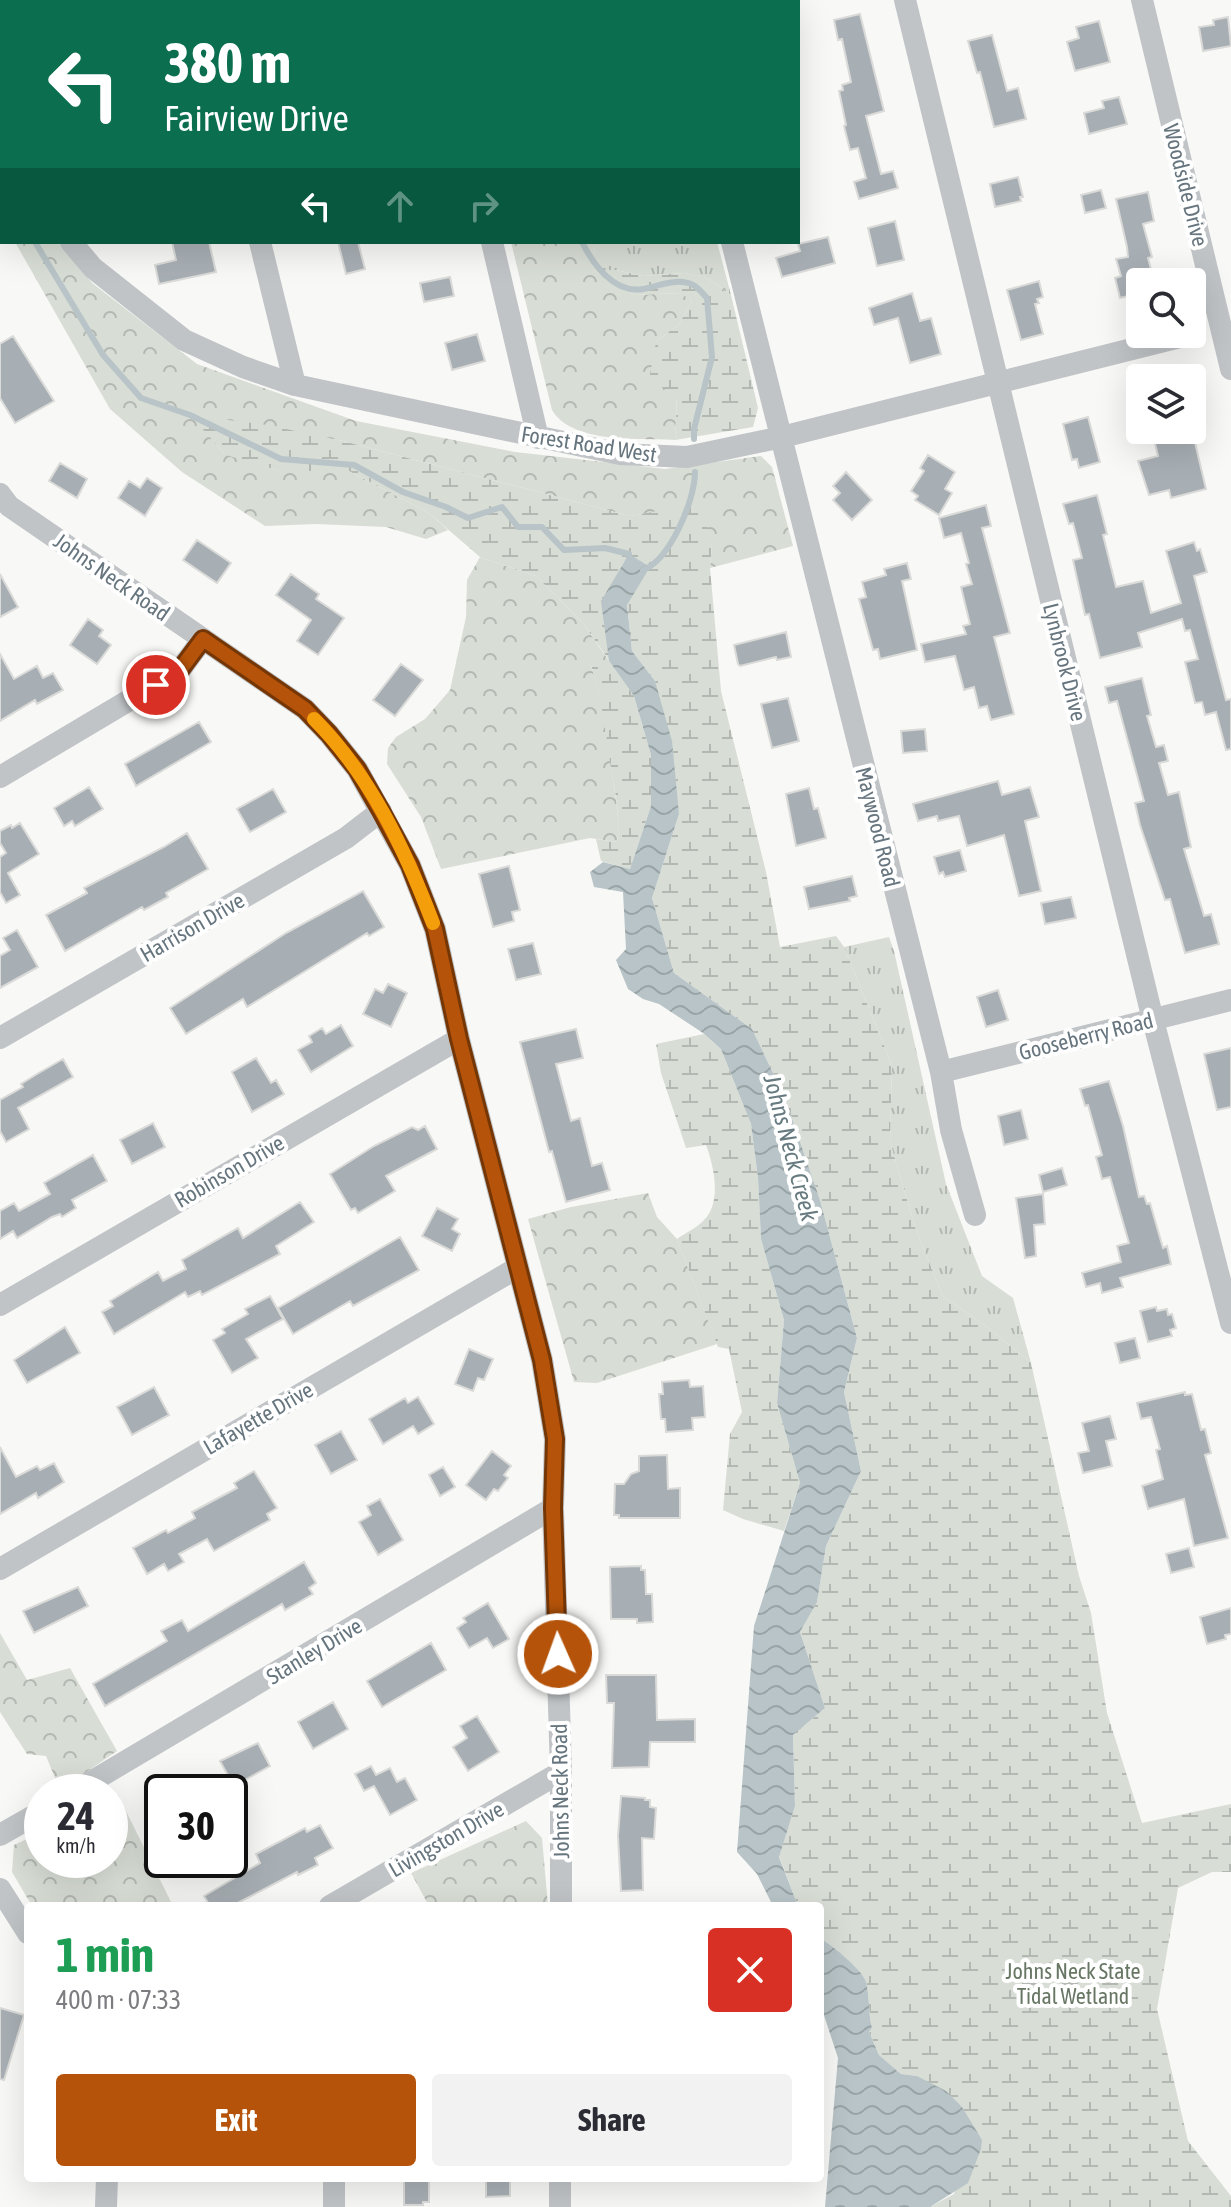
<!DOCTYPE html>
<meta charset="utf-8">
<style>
body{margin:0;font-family:"Asap Condensed",sans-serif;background:#f2f2f3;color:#2b2b33;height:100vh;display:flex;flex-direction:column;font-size:30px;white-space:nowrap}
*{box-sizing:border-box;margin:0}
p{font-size:26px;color:#7c7c81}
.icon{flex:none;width:44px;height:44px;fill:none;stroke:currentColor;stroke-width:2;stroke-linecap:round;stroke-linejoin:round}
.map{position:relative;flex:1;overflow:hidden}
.side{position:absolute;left:24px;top:1902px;width:800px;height:280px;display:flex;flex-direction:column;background:#fff;border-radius:8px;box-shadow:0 8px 32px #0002}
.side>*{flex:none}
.top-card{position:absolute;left:0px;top:0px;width:800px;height:244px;box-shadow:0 8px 32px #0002;background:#0b6e4f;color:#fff;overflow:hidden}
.tools{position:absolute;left:1126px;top:268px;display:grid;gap:16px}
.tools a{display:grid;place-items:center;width:80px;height:80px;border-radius:8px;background:#fff;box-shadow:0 8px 32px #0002;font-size:40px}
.speed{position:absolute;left:24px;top:1774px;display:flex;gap:16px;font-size:40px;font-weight:700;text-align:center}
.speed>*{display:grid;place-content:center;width:104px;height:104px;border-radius:50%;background:#fff;box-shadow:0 8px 32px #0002;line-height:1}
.speed small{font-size:20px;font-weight:400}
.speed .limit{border:4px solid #111;border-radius:12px;background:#fff;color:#111}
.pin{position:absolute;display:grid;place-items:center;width:68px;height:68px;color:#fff;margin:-34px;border:4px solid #fff;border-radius:50%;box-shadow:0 2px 8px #0007}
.me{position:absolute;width:88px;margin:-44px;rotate:358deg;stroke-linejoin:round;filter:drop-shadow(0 0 6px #0008)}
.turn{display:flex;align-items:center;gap:28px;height:168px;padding:0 32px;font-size:36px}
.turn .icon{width:104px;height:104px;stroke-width:2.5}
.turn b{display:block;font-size:56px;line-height:68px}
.lanes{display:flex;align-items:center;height:76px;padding:0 32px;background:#0003;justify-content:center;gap:40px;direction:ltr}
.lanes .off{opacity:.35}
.round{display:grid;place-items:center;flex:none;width:84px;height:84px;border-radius:8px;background:#f2f2f3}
.summary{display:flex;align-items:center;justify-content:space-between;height:136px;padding:0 32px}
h1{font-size:48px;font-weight:700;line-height:60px;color:#1e9e55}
.action{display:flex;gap:16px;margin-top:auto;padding:16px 32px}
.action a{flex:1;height:92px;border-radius:8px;background:#b45309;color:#fff;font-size:32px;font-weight:700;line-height:92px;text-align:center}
.action a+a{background:#f2f2f3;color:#2b2b33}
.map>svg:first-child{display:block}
.grass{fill:url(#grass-tufts)}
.forest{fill:url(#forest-crowns)}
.wetland{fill:url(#wetland-marsh)}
.water{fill:url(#water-waves)}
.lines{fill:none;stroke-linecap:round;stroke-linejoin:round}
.stream{stroke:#b8c4c7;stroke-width:6}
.building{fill:#a8afb4;stroke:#dadad8;stroke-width:2}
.street{stroke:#c0c4c7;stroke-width:22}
.route-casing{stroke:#753606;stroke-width:20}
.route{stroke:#b45309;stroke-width:14}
.slow{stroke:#f59e0b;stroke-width:14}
.labels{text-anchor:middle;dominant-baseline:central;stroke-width:8;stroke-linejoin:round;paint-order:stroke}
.street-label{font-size:22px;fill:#66757e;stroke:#fff}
.park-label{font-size:22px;fill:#687764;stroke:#fff}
.water-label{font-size:24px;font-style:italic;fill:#667a7f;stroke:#fff}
</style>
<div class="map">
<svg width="1231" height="2207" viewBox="0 0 1231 2207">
<defs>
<pattern id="grass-tufts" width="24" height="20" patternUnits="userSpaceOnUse" patternTransform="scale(2)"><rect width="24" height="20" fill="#d8ddd5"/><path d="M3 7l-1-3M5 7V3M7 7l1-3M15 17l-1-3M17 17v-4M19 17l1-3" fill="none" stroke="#b3b8b2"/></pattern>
<pattern id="forest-crowns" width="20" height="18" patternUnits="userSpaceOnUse" patternTransform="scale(2)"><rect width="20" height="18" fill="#d8ddd5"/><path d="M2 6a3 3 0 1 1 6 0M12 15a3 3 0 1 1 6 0" fill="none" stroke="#b3b8b2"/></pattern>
<pattern id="wetland-marsh" width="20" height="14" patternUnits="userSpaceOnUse" patternTransform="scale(2)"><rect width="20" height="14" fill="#d8ddd5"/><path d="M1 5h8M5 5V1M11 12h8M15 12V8" fill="none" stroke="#b3b8b2"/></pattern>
<pattern id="water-waves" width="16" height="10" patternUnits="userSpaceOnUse" patternTransform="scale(2)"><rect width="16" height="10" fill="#b8c4c7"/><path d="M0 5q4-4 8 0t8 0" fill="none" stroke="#99a4a7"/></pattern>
</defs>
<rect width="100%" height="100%" fill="#f8f8f6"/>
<path class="grass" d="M595 242H717L731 295 707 278 684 273 643 276 616 270H593Z
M889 937 894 951 946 1184 982 1276 1013 1298 1031 1363 990 1329 943 1296 916 1230 890 1142 892 1065 844 947Z"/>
<path class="forest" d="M15 242H58L92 283 197 364 356 421 515 452 665 469 761 456 772 467 793 546 710 568 712 545 690 506 630 516 343 441 191 415 224 453 280 471H349L429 513 448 530 426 539 386 527 316 524 265 526 182 472 110 409Z
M511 242H595L593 270 633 295 681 293 692 301 679 324 656 342 677 397 675 440C639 438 572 444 552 410Z
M480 557 536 576 582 622 609 661 591 666C603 700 607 736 612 772 615 796 621 819 617 842L590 838 441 869 421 817 387 764 388 748 396 737 425 719 450 690 466 617 467 580Z
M648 1193 657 1217 677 1239 717 1344 597 1383 574 1382 528 1219 571 1207Z
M0 1633 27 1680 70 1668 117 1751 60 1790 46 1756 27 1754 0 1712Z
M118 1795 173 1906H32L12 1872 14 1845 42 1832V1860H110V1799Z
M526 1821 542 1838 548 1906H429L411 1873Z"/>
<path class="wetland" d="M593 270H616L643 276 684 273 707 278 731 295 758 408 753 427 675 440 677 397 649 380 656 342 679 324 692 301 680 293 633 295Z
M190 415 267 425 343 441 630 516 690 505 704 515 712 545 710 568 721 691 766 872 780 947 836 936 844 947 892 1065 890 1142 916 1230 943 1296 990 1329 1031 1363 1079 1576 1091 1613 1107 1713 1142 1823 1231 1804V1872H1212L1178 1888 1157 2009 1188 2141 1231 2196V2207H930L954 2194 969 2121 962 2107 917 2076 901 2074 879 2055 869 2032 872 2028C868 2013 870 1997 866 1982 863 1970 832 1945 820 1938V1906H798L779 1856 795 1806 793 1735 825 1708 800 1632 817 1601 826 1546 861 1471 844 1392 857 1338 820 1200 785 1098 752 1029 674 973 652 898 679 814 655 681 632 651 627 605 629 554 609 661 634 696 651 755V806L630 869 601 861 596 839 617 842C621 817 615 793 611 768 606 734 602 699 591 665L609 660 582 622 536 576 480 557 429 513 349 471H280L226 455Z
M704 1034 721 1049 751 1124 758 1178 761 1239 784 1320 777 1403 800 1483 784 1531 743 1519 723 1510 730 1434 742 1412 729 1349 718 1347 677 1239C685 1233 697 1228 704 1220 722 1202 714 1166 706 1145L686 1148 661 1073 656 1044Z"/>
<path class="water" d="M629 554 650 567 627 605 632 651 655 681 672 741 679 814 652 898 674 973 752 1029 785 1098 820 1200 857 1338 844 1392 861 1471 826 1546 817 1602 800 1632 825 1708 793 1735 795 1806 779 1857 798 1906H773L757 1874 737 1852 754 1626 800 1483 777 1403 784 1320 761 1239 758 1178 751 1124 721 1049 703 1033 659 1004 643 999 628 989 616 960 626 949 623 892 594 887 590 872 603 862 630 869 651 806V755L634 696 609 661 601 601Z
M820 1938C832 1945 863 1970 866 1982 870 1997 868 2013 872 2028L869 2032 879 2055 901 2074 917 2076 946 2091 962 2107 982 2140 981 2149 968 2183 930 2207H825L838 2058 820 2003Z"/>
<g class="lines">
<path class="stream" d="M0 172 2 176
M35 242 103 355 141 398 190 415 281 459 354 465 403 492 446 507 468 518 502 507 518 527H542L564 550 605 548 629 554V558
M582 242C593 264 614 294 643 289 659 286 678 277 693 285 698 287 703 294 707 298L712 357 694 429V439
M643 570C670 560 695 500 695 472"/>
</g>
<path class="building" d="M860 14 884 111 866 116 881 174 893 171 898 188 859 199 854 182 866 178 858 148 850 150 844 126 846 125 839 91 843 90 842 85 851 82 842 39 838 40 834 20Z
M1228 17 1231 46 1203 51 1199 27 1214 25 1213 20Z
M1099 21 1110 62 1075 71 1067 42 1079 38 1076 27Z
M992 35 1007 91 1018 88 1026 119 994 127 980 72 977 73 968 41Z
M1119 97 1127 124 1089 134 1084 113 1104 108 1102 101Z
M1018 177 1023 197H1020L1021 201 995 207 990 184Z
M1101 190 1106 208 1085 213 1081 195Z
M1148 192 1154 221 1143 224 1152 257 1148 258 1152 273 1147 275 1149 282H1140V293L1120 298 1115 278 1121 276 1116 259 1128 257 1127 247 1116 199Z
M895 221 904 260 877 266 868 228Z
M828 237 835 263 782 277 776 258 800 251 798 244Z
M172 242H209L216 272 159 284 155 265 176 260Z
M338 242H358L365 269 346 274Z
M450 277 454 296 424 302 420 283Z
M1039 281 1043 297 1037 299 1039 303 1035 304 1043 334 1021 340 1007 290Z
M912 293 920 321 931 318 941 354 910 363 898 318 874 325 869 308Z
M477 334 485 361 452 370 445 343Z
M13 336 54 401 15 423 0 398V344Z
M1088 417 1100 462 1079 468 1077 459 1072 460 1063 424Z
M1176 430H1192L1206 489 1171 498 1169 490 1149 495 1138 461 1158 456 1153 435Z
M928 455 955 472 945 489 952 493 939 515 915 500 918 496 911 491 924 471 920 468Z
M60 463 87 479 77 498 49 481Z
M846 472 872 500 852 520 833 500 840 493 833 486Z
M147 478 162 488 145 516 118 498 129 481 140 488Z
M1097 495 1107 534 1103 535 1116 587 1143 581 1151 613 1181 603 1166 551 1194 542 1197 551 1200 549 1207 572 1194 576 1226 700 1231 699V749L1226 750 1216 712 1205 715 1202 702 1195 703 1185 662 1198 659 1190 630 1185 631 1182 619 1138 633 1142 647 1100 658 1089 614 1085 615 1073 560 1082 558 1073 523 1069 524 1063 504Z
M986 505 991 526 982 528 1010 633 994 637 1014 714 991 720 987 706 979 708 974 687 964 690 955 656 925 662 921 644 966 634 963 626 970 624 961 587 972 584 966 564 969 563 961 533 944 538 939 518Z
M197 540 231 563 217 583 183 560Z
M907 563 911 579 902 581 917 650 880 659 878 649 873 650 859 599 866 597 862 582 886 575 884 569Z
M0 574 18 607 0 617Z
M291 574 319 594 316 599 344 618 318 655 297 641 311 620 276 595Z
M88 619 103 630 99 636 111 645 97 664 70 645Z
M786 632 791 657 777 660 776 657 740 666 738 664 734 645Z
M0 654 14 679 37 666 43 678 53 673 63 690 37 704 35 700 0 721Z
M401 664 423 680 395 716 373 700Z
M1142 678 1151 715 1147 716 1156 747 1164 745 1168 761 1159 763 1168 795 1179 792 1191 847 1184 849 1204 916 1211 914 1219 944 1185 953 1170 899 1165 900 1140 825 1135 803 1144 801 1117 701 1109 703 1105 687Z
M788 698 799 741 772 748 761 704Z
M199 722 211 742 136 786 125 764Z
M925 729 927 751 903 753 901 731Z
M998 781 1002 795 1030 787 1039 817 1025 821 1041 891 1019 896 1004 835 967 846 959 816 938 821 937 816 918 821 913 804Z
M89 787 103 809 75 826 72 821 64 826 54 808Z
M809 788 814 809 818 808 826 838 796 846 786 794Z
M273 789 286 812 250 832 237 809Z
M20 823 39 854 8 873 20 895 6 903 0 892V857L6 853 0 843V831L11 825 12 828Z
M187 833 208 869 166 893 168 897 144 910 142 907 65 951 46 915 87 893 84 888 164 847Z
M960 850 966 871 945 877 943 872 939 874 934 857Z
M509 866 520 910 512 912 514 921 493 927 479 874Z
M852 876 857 896 849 898 850 901 809 909 804 887Z
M363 891 384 927 369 936 367 933 247 1007 243 999 186 1034 170 1008 286 933Z
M1071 897 1076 918 1045 924 1041 903Z
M17 930 38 967 0 988V956L10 950 3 938Z
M533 943 541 974 516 980 508 949Z
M388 984 407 993 391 1027 363 1014 375 989 383 993Z
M998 990 1008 1020 986 1027 977 997Z
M341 1025 353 1046 311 1072 298 1050 312 1042 309 1036 322 1028 326 1034Z
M576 1029 583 1058 556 1064 571 1121 580 1118 592 1166 602 1163 610 1190 566 1202 552 1151 549 1152 520 1042Z
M1231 1048V1107L1217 1110 1204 1054Z
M256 1058 271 1083 276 1080 284 1094 252 1112 232 1072Z
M63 1059 73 1077 18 1108 29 1129 6 1142 0 1131V1100L23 1087 21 1084 37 1074Z
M1109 1081 1123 1126 1139 1197 1144 1196 1147 1204 1150 1203 1163 1248 1167 1246 1171 1264 1120 1278 1123 1287 1102 1293 1100 1283 1086 1287 1082 1273 1121 1262 1117 1246 1129 1243 1110 1177 1102 1179 1096 1157 1102 1155 1088 1105 1085 1106 1080 1089Z
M1021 1110 1028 1139 1004 1145 998 1116Z
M153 1123 165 1147 132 1164 120 1140Z
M425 1126 437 1149 386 1176 395 1191 358 1213 355 1208 351 1210 330 1174 374 1146 412 1127 418 1130Z
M93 1155 107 1181 72 1200 76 1208 62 1217 60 1214 52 1217 17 1238 13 1231 0 1239V1211L14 1203 19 1211 50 1194 44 1183Z
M1062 1168 1067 1185 1043 1192 1039 1175Z
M1043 1194 1045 1224 1034 1225 1036 1256 1025 1258 1016 1198Z
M300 1202 314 1222 276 1246 280 1254 202 1295 200 1291 188 1297 185 1292 114 1334 102 1312 113 1306 110 1301 158 1272 163 1281 186 1269 182 1260 238 1228 243 1238Z
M437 1208 458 1219 452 1229 460 1234 452 1251 422 1236Z
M400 1237 419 1270 353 1306 350 1301 293 1334 278 1308Z
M270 1296 283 1319 246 1339 258 1358 232 1373 213 1340 225 1333 222 1329 248 1314 245 1309Z
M1156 1307 1157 1311 1167 1309 1168 1315 1172 1314 1176 1328 1170 1330 1172 1336 1148 1342 1140 1311Z
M65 1327 80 1353 27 1383 14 1360Z
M1135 1338 1140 1358 1120 1363 1115 1343Z
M469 1349 493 1359 484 1380 478 1378 473 1391 455 1384Z
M689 1380 690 1387 703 1386 705 1417 692 1418 693 1430 666 1432 665 1419H661L659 1394H663L662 1382Z
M154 1387 169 1415 132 1435 117 1407Z
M1185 1392V1395L1192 1394 1201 1430 1205 1429 1211 1453 1205 1455 1228 1538 1194 1546 1184 1499 1148 1509 1142 1486 1163 1479 1156 1450 1160 1449 1151 1417 1141 1419 1137 1403Z
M418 1397 434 1424 418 1434 413 1426 383 1444 369 1419 405 1398 408 1403Z
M1110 1416 1116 1439 1106 1441 1112 1466 1083 1473 1078 1453 1089 1451 1082 1423Z
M341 1431 357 1460 331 1474 315 1445Z
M0 1447 16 1477 37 1466 40 1470 54 1463 64 1482 38 1498 36 1493 0 1514Z
M492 1451 511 1466 504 1475 508 1478 498 1491 494 1489 486 1500 466 1485Z
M667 1455 668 1489 680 1488V1518H619V1515H614L615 1484H624L631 1474 639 1471V1456Z
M443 1467 455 1487 440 1496 429 1475Z
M254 1471 277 1508 267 1514 270 1520 214 1551 207 1539 179 1554 184 1562 168 1571 164 1564 147 1574 133 1548 166 1530 168 1533 195 1518 192 1512 237 1488 234 1483Z
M380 1499 403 1540 378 1555 359 1522 371 1515 367 1506Z
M1189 1548 1194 1567 1171 1573 1166 1554Z
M304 1562 316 1583 309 1588 313 1594 285 1610 282 1604 105 1706 93 1684 167 1641 161 1631 182 1620 188 1631Z
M641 1566V1570H645L646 1594H652L653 1622 637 1623V1619H611L610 1567Z
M78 1587 88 1606 34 1633 23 1611Z
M488 1603 509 1639 493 1648 487 1638 469 1648 457 1628 466 1622 463 1618Z
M1231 1608V1634L1225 1635 1226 1639 1207 1644 1200 1617Z
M431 1643 446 1670 382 1707 367 1681Z
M606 1675H656L657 1720 695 1719V1742H650L649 1767 612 1768 614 1703H607Z
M333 1702 348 1729 313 1749 298 1722Z
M477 1716 499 1752 468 1771 453 1747 467 1738 460 1726Z
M258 1743 270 1766 234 1786 220 1761Z
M371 1766 376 1775 390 1768 397 1782 405 1778 417 1800 390 1815 374 1786 364 1791 355 1774Z
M621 1796 645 1798V1800H650V1807L656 1808 654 1839 642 1838 643 1890 621 1891 618 1836Z
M320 1825 333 1848 315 1858 318 1865 298 1875 297 1872 232 1906H210L204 1896 260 1863 256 1854 305 1828 307 1832Z
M0 2008 24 2015 4 2080 0 2079Z
M404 2178H429V2202H423V2205H404Z
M486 2178H510V2196L486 2197Z"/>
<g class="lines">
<path class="street" d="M203 0V2
M435 0V2
M671 0V2
M905 0 1153 1020 1231 1323
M1142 0 1231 369
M0 121 2 126
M71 242 93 268 184 340 243 367 295 385 620 454 687 457 782 437 1192 334
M260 242 295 385
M492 242 538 438
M732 242 941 1072 951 1130 975 1215
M0 494 9 506 305 709 329 734 357 769 410 865 435 929 459 1039 542 1360 555 1439 553 1508 561 1772V1906
M0 777 180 670 203 639
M0 1038 346 838 381 811
M941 1072 1231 1000
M0 1305 459 1039
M0 1569 517 1268
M74 1792 553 1508
M0 1835 42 1811
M0 1889 28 1933
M330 1906 561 1772
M106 2207 107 2178
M334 2207V2178
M560 2207V2178"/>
</g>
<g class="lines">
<defs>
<path id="route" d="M156 685 180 670 203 639 305 709 329 734 357 769 381 811 410 865 435 929 459 1039 542 1360 555 1439 553 1508 558 1654"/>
</defs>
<use href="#route" class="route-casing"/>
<use href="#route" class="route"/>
<path class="slow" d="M314 719C371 776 405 850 433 923"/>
</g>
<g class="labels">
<g class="street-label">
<text transform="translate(1186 185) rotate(76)">Woodside Drive</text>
<text transform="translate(589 444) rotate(9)">Forest Road West</text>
<text transform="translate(112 577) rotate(35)">Johns Neck Road</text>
<text transform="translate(1065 662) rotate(76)">Lynbrook Drive</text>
<text transform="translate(878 827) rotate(76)">Maywood Road</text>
<text transform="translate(192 927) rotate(-30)">Harrison Drive</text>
<text transform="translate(1086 1036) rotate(-14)">Gooseberry Road</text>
<text transform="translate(229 1171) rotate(-30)">Robinson Drive</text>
<text transform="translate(258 1418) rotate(-30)">Lafayette Drive</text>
<text transform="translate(314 1651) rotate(-31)">Stanley Drive</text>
<text transform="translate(560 1791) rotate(-91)">Johns Neck Road</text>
<text transform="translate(446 1839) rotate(-30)">Livingston Drive</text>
</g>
<g class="park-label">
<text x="1073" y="1971">Johns Neck State<tspan x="1073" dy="25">Tidal Wetland</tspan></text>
</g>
<g class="water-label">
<text transform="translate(791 1148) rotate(75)">Johns Neck Creek</text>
</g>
</g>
</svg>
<div class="tools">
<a><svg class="icon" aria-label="search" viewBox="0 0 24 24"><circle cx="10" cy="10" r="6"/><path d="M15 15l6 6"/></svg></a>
<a><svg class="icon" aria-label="layers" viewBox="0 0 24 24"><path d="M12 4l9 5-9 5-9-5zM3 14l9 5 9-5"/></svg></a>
</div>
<div class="speed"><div>24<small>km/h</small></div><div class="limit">30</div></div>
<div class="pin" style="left:156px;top:685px;background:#d93025"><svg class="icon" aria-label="arrive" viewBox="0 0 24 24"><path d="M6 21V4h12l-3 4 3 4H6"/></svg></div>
<svg class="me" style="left:558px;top:1654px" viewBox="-20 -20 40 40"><circle r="17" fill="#b45309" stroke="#fff" stroke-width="3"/><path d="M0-11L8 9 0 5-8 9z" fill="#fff"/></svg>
<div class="top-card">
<div class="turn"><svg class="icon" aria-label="left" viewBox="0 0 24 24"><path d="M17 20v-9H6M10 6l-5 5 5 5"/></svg><div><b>380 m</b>Fairview Drive</div></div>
<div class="lanes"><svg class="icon" aria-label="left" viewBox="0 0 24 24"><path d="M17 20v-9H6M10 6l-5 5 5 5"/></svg><svg class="icon off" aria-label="ahead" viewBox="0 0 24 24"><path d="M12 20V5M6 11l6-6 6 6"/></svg><svg class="icon off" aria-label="right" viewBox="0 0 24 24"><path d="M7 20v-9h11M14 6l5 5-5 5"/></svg></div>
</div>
<section class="side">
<div class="summary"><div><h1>1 min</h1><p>400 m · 07:33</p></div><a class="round" style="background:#d93025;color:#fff"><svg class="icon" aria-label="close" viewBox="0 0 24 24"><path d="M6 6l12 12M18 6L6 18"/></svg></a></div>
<div class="action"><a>Exit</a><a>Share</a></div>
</section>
</div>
